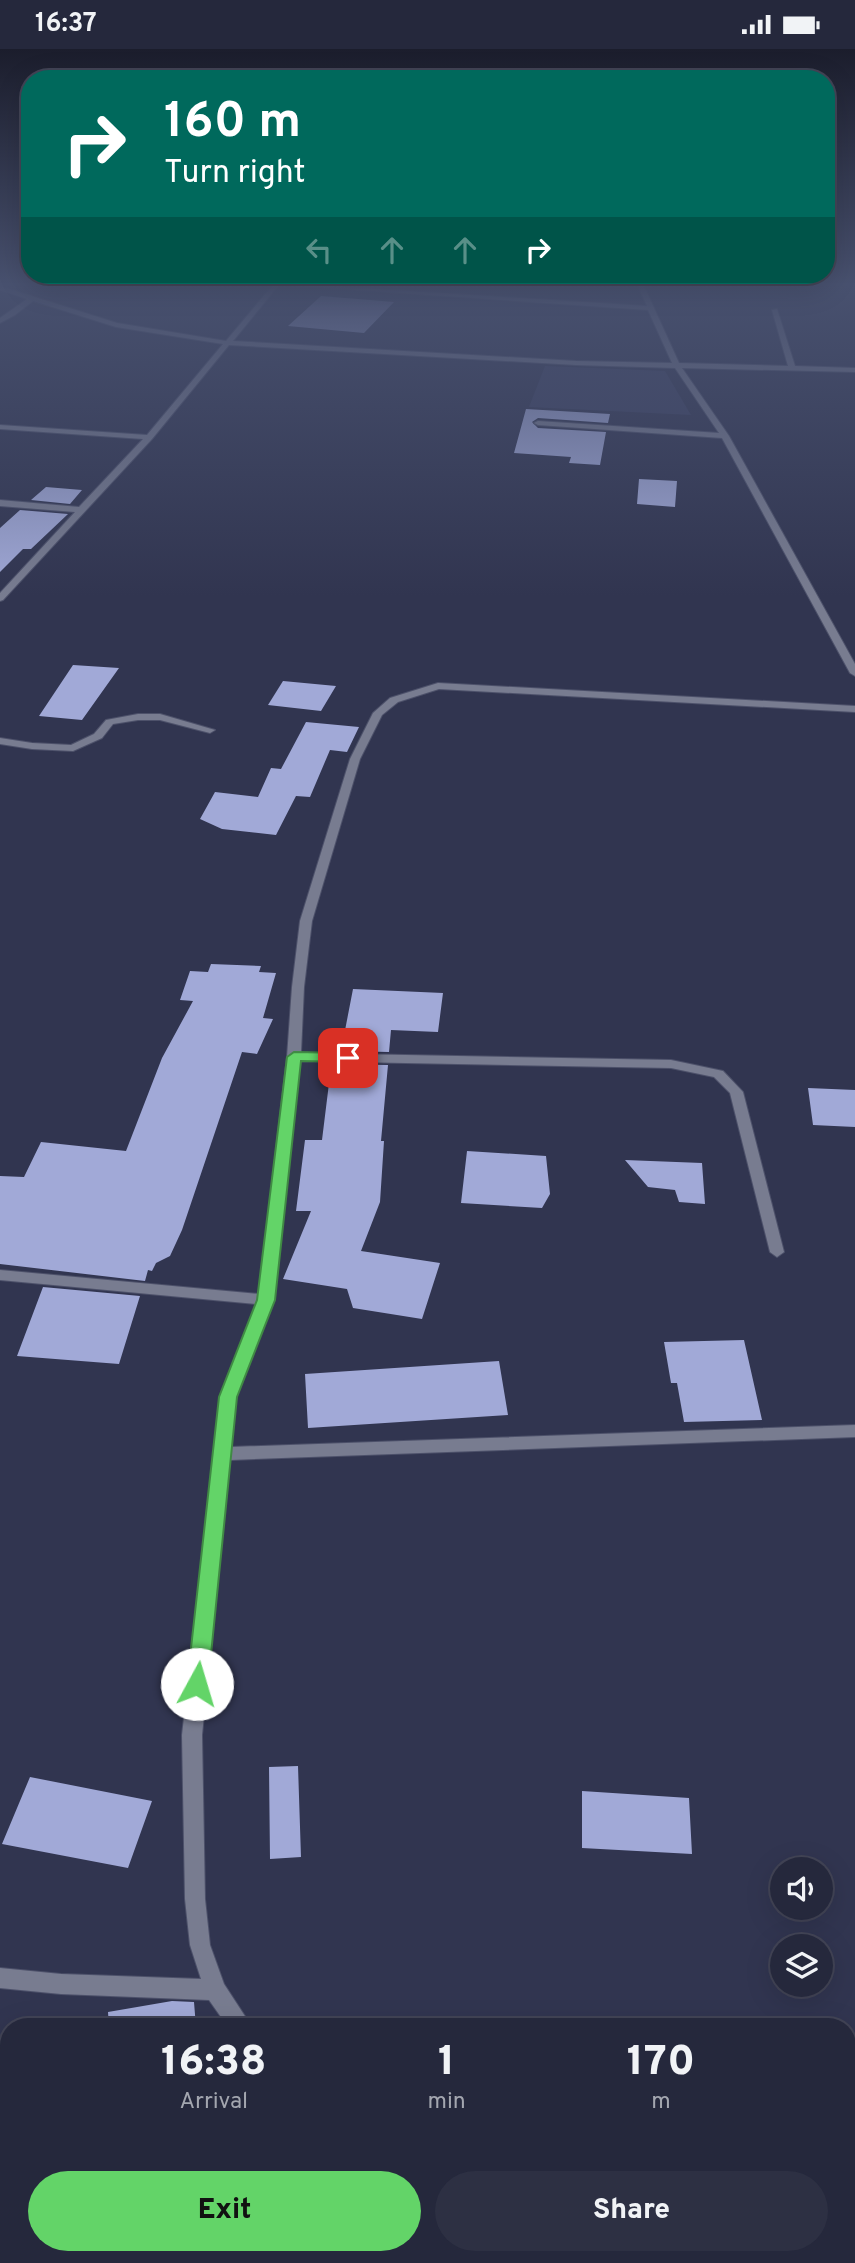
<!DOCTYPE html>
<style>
body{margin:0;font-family:Overpass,sans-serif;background:#2d3043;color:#f1f3f6;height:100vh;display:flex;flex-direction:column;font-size:26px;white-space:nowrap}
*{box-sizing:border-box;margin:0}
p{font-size:23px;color:#a3a6af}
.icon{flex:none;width:38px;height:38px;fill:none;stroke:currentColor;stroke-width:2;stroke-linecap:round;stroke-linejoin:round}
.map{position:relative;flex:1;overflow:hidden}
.details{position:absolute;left:0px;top:1969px;width:856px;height:247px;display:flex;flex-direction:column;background:#25283c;border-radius:28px 28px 0 0;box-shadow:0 7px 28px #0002,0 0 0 2px #424456}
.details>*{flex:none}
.banner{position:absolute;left:21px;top:21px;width:814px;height:214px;border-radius:28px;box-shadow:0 7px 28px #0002,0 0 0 2px #424456;background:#00695c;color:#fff;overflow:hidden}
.fabs{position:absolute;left:770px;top:1808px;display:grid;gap:14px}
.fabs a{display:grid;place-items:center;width:63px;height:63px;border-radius:50%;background:#25283c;box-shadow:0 7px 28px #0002,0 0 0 2px #424456;font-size:35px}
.pin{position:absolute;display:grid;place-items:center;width:60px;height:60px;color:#fff;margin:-30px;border-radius:14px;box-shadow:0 4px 10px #0006}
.me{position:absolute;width:77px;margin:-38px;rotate:6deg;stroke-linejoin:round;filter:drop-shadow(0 0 5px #0008)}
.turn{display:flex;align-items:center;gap:24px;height:147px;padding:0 28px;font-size:32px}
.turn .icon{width:91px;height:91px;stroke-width:2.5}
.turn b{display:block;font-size:49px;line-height:60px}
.lanes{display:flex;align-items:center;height:66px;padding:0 28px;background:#0003;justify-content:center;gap:35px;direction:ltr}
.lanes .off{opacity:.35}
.eta{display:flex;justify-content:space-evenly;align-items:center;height:119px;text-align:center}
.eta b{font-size:42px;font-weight:800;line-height:49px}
.cta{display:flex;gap:14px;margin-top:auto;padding:14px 28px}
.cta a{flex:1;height:80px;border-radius:42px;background:#63d468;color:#111;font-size:28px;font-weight:800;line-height:80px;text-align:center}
.cta a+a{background:#2d3043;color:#f1f3f6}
.status{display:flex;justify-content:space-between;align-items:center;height:49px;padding:0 35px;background:#25283c;direction:ltr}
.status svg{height:19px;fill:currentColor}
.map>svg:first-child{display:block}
.built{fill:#3b4060}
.building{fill:#a1a9d7}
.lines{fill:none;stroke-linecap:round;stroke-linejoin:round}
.minor-casing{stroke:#4d516a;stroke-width:2}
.minor{fill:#787c90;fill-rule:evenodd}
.route{fill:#63d468;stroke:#408a44;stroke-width:2}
</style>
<div class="status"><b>16:37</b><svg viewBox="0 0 49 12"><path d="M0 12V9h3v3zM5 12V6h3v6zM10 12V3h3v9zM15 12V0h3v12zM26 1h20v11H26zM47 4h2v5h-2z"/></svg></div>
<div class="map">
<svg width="855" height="2214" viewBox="0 0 855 2214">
<rect width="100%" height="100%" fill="#313550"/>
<path class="built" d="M545 317 665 322 691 366 529 358Z"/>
<path class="building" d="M321 247 394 253 364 284 288 277Z
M526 360 610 365 608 374 538 369 532 373 538 379 606 383 600 416 569 414 571 408 514 404Z
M639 430 677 432 675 458 637 455Z
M46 438 82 441 70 455 31 451Z
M20 461 68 465 31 500H23L0 523V479Z
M73 616 119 619 82 671 39 667Z
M283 632 336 637 321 662 268 656Z
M306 673 359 678 347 703 330 701 310 748 296 747 276 786 222 780 200 770 215 743 258 748 271 719 281 720Z
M211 915 261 917 259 923 276 924 263 969 273 970 257 1005 242 1003 182 1181 170 1207 156 1214 152 1222 148 1221 145 1232 0 1215V1127L24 1128 41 1093 126 1102 162 1009 193 952 180 951 190 922 208 923Z
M353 940 443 944 438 983 391 981 389 1003 341 1002Z
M339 1015 388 1016 381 1092H384L380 1153 361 1202 440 1214 422 1270 353 1259 347 1240 283 1230 311 1162H296L305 1091H322L331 1018H338Z
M808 1039 855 1041V1078L813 1076Z
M467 1102 546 1107 550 1145 542 1159 461 1154Z
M625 1111 702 1114 705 1155 679 1153 675 1141 648 1138Z
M43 1238 140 1247 119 1315 17 1307Z
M744 1291 762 1371 684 1373 677 1334H671L664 1293Z
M499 1312 508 1366 308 1379 305 1325Z
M298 1717 301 1808 270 1810 269 1718Z
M30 1728 152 1752 128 1819 2 1795Z
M582 1742 689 1749 692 1805 582 1799Z
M172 1952 194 1953 196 1978H109L108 1963Z"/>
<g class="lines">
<defs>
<path id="minor" d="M0 237 117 274 226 292 272 237H278L233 292 576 312 672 314 648 261 297 237H329L647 257 638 237H644L679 314 788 317 772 261 777 260 795 317 855 319V323L682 319 729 387 855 615V627L850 624 722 389 538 376 534 374 538 372 719 384 675 319 576 316 229 296 152 390 3 551 0 552V544L75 463 0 457V451L79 458 143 390 0 380V376L147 386 223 295 116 278 33 252 15 266 0 274V269L27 250 0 241Z
M438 634 855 657V663L439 640 398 653 382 666 360 710 312 872 304 938 301 1004 671 1011 723 1022 743 1043 784 1203 777 1208 770 1203 730 1044 714 1028 671 1019 300 1012 274 1251 236 1348 231 1398 855 1376V1388L230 1411 202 1686 205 1850 210 1896 224 1935 252 1978H228L209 1951 61 1945 0 1939V1919L61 1925 201 1930 190 1896 185 1850 182 1686 220 1348 257 1255 0 1231V1221L259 1245 287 1008 292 938 300 872 350 710 373 664 390 649Z
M138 665H160L215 681 210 684 160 671H138L113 675 102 689 73 702 32 700 0 695V689L32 694 71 696 94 685 106 671Z
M433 2207H457L456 2214H432Z
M742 2207H768L771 2214H745Z"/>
</defs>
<use href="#minor" class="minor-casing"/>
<use href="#minor" class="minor"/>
</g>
<linearGradient id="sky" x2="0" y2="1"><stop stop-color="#1b1d2c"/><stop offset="0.43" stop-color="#48516f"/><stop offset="1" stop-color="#48516f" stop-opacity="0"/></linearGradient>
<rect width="855" height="547" fill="url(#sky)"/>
<path class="route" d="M294 1003 348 1004 355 1009 348 1013 301 1012 275 1251 237 1348 208 1635 205 1642 197 1644 190 1642 187 1635 219 1348 257 1251 287 1008Z"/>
</svg>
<div class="fabs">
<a><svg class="icon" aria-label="sound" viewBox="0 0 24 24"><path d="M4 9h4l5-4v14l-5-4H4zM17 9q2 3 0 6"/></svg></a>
<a><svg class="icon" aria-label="layers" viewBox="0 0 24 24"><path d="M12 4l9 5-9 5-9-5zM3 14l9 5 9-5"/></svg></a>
</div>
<div class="pin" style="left:348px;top:1009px;background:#d93025"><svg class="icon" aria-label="arrive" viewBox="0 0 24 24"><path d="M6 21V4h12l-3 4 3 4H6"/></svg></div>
<svg class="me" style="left:197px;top:1635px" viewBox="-20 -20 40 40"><circle r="19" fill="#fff"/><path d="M0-13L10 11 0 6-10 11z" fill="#63d468"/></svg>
<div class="banner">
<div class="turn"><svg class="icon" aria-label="right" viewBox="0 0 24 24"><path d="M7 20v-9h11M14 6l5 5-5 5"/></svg><div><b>160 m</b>Turn right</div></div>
<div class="lanes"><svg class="icon off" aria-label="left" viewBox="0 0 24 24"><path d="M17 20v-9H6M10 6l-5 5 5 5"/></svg><svg class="icon off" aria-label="ahead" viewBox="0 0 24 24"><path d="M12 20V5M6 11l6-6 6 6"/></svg><svg class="icon off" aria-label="ahead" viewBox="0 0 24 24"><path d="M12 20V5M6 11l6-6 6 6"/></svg><svg class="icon" aria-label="right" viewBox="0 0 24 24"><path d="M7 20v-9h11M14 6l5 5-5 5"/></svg></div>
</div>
<section class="details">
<div class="eta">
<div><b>16:38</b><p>Arrival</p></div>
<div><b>1</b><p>min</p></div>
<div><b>170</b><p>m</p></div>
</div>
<div class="cta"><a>Exit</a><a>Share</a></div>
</section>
</div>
